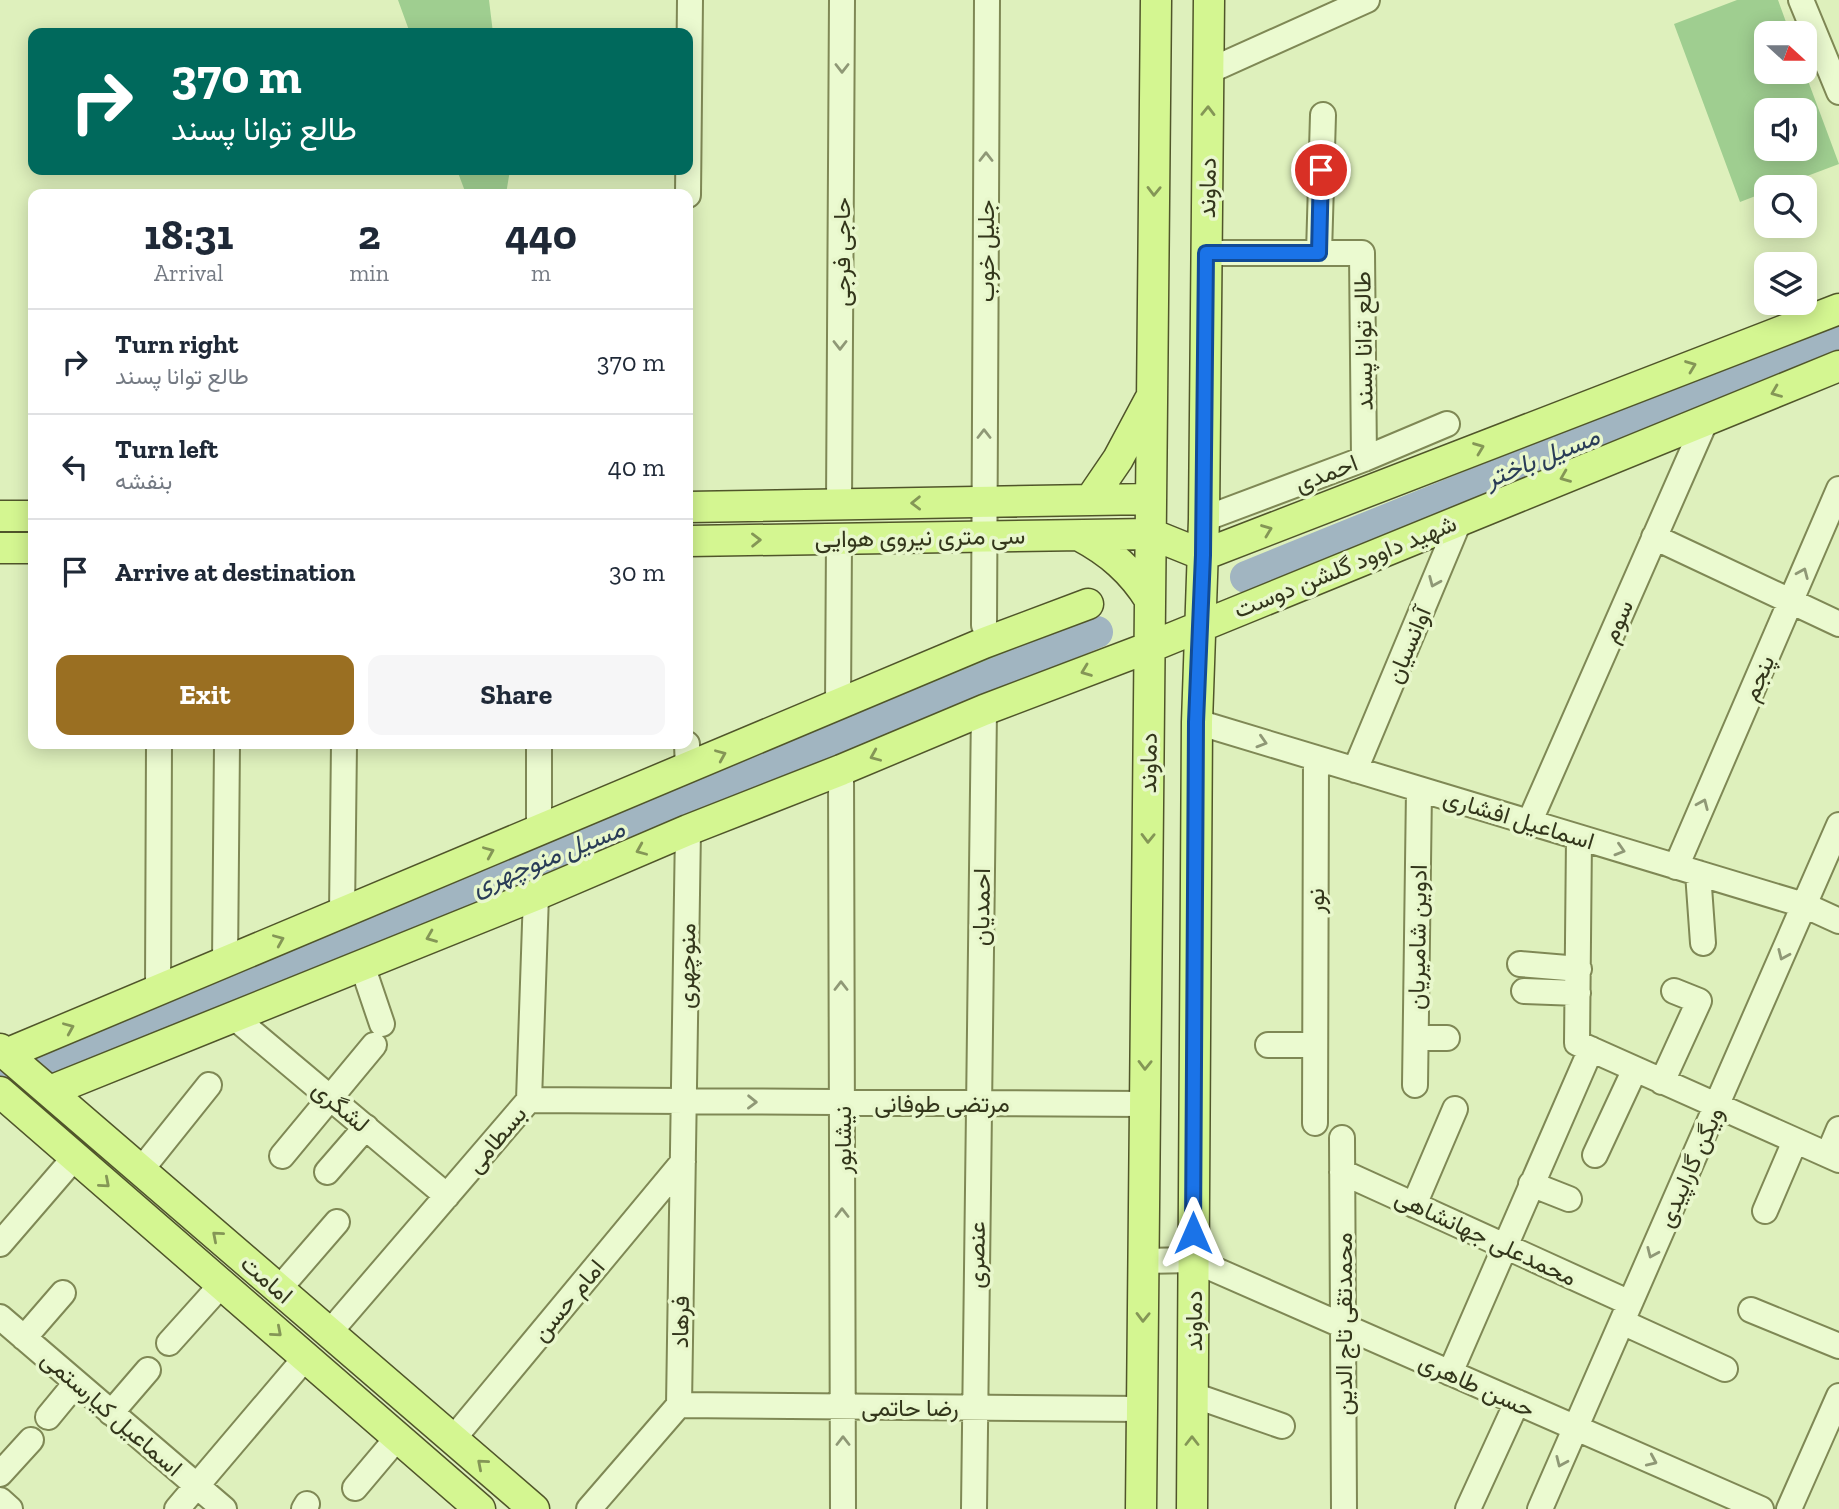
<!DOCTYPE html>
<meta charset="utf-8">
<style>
body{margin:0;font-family:"Zilla Slab",Vazirmatn,serif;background:#f6f6f7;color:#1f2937;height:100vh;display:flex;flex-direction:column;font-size:26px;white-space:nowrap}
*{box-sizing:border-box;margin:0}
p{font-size:23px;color:#747a83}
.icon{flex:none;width:38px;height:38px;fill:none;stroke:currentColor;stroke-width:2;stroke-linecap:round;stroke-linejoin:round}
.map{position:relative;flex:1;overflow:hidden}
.sheet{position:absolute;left:28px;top:189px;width:665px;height:560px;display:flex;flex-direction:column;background:#fff;border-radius:14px;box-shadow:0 4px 18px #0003}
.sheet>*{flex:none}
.guide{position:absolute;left:28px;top:28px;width:665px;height:147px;border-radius:14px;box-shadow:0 4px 18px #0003;background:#00695c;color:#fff;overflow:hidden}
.needle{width:46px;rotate:111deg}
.tools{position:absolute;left:1754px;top:21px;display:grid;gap:14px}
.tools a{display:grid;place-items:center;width:63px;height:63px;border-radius:14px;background:#fff;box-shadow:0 4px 18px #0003;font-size:35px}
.pin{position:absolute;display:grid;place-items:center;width:60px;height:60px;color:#fff;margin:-30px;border:4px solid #fff;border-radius:50%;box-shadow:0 2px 7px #0007}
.me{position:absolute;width:77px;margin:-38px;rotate:0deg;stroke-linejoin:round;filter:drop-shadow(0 0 5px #0008)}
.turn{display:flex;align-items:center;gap:24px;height:147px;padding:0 28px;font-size:32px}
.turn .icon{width:91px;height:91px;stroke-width:2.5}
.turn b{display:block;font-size:49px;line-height:60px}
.eta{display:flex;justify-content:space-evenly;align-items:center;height:119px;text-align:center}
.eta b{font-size:42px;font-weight:800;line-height:49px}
.primary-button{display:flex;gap:14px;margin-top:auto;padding:14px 28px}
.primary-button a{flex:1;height:80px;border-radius:14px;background:#9a6f22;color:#fff;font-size:28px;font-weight:800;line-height:80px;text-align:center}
.primary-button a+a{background:#f6f6f7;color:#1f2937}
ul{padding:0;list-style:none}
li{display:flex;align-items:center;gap:21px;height:105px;padding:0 28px;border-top:2px solid #e0e1e3}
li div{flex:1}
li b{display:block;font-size:26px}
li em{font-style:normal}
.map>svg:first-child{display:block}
.green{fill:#9fce90;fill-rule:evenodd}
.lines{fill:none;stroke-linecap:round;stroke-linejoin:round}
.river{stroke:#a1b5c1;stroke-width:32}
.minor-casing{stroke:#7f8855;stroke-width:28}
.major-casing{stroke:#50552a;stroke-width:33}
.minor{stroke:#ebfad0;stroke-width:24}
.major{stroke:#d4f691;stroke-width:30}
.oneway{stroke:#8f9876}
.oneway2{stroke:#849656}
.route-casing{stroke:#114b97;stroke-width:18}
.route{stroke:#1a73e8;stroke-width:12}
.labels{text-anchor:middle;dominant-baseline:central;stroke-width:7;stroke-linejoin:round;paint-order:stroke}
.street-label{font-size:24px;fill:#33361b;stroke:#e8f7cc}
.water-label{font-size:26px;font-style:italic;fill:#293c57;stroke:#e8f7cc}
</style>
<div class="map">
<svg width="1839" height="1509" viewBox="0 0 1839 1509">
<rect width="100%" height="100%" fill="#def0bc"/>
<path class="green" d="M398 0H489L493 33H410Z
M1737 0H1778L1790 33H1766V72L1804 70 1839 164 1778 187H1766V192L1740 202 1674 24ZM1766 110H1804V149H1766Z
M457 170H510L506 194H466Z
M1097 617 1102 644 899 727 890 703 947 670Z"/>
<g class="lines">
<path class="river" d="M1246 577 1839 337
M0 1083 1097 632"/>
<defs>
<path id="minor" d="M1801 0 1839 92
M1209 71 1367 0
M688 195 690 0
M1206 253H1362L1364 459
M1319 253 1323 115
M839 504 842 0
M1204 519 1364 459 1447 424
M1654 537 1839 624
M984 625 987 0
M838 706 839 539
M1197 722 1804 905 1839 921
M539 744V832
M687 744 688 769
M841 770 843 1509
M1355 770 1460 519
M1529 823 1706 420
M1579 838 1577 1043 1839 1160
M1676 867 1839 489
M1698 873 1703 943
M342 913 344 744
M225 963 227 744
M1520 964 1579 969
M362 965 382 1024
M158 991 159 744
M1524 991 1578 993
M234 1017 447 1196
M1416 1038H1447
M1268 1045H1315
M1662 1082 1699 1001 1674 991
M1415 1085 1419 790
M529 1100 1145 1104
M1315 1123 1316 758
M1342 1138 1344 1509
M1595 1155 1635 1069
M1828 1155 1839 1129
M282 1156 374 1045
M141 1170 209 1085
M327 1172 366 1127
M1342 1172 1630 1303
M1531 1184 1569 1199
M1414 1205 1455 1109
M1765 1211 1795 1141
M0 1244 75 1157
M1143 1261 1193 1260 1761 1509
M279 1289 337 1222
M1751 1310 1839 1346
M0 1317 224 1509
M1622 1322 1725 1369
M329 1333 529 1100 536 895
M24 1338 63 1293
M169 1343 222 1284
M1450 1373 1591 1049
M1193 1395 1282 1426
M679 1405 1142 1409
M111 1413 148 1370
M48 1417 76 1383
M453 1439 683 1162
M0 1474 31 1440
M355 1488 398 1437
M0 1500 10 1509
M177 1509 306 1357
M304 1509 307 1504
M589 1509 679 1405 688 830
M974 1509 984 710
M1468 1509 1517 1402
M1540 1509 1839 825
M1789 1509 1839 1396"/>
<path id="major" d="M1090 500 1118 459 1149 401
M688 507 1151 499
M0 516H33
M1080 536C1110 552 1132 571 1150 600
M688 541 1151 534 1203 555 1839 309
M0 548H33
M0 1049 534 1509
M6 1054 984 643 1088 604
M50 1091 536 895 688 830 841 770 984 710 1150 647 1839 366
M0 1092 480 1509
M1141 1509 1156 0
M1192 1509 1197 722 1204 519 1209 0"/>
</defs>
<use href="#minor" class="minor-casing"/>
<use href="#major" class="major-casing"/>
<use href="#minor" class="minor"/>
<use href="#major" class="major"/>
</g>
<defs><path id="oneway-chevron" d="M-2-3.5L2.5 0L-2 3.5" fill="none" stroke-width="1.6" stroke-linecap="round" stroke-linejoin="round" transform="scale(1.75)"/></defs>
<g class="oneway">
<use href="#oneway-chevron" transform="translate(842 68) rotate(90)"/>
<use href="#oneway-chevron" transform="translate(986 157) rotate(-90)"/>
<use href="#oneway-chevron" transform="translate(840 345) rotate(90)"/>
<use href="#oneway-chevron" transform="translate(984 434) rotate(-90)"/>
<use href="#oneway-chevron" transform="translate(1803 573) rotate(-67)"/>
<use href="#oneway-chevron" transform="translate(1434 582) rotate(113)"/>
<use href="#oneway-chevron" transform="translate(1262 742) rotate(17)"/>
<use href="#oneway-chevron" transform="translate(1703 804) rotate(-67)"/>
<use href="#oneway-chevron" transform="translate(1620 850) rotate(17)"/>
<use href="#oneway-chevron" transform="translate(1783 955) rotate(114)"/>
<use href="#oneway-chevron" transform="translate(841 986) rotate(-90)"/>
<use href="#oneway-chevron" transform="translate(752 1102) rotate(1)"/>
<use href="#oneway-chevron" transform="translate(842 1213) rotate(-90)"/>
<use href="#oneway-chevron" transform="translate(1652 1253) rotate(114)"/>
<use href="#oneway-chevron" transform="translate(843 1441) rotate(-90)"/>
<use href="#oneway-chevron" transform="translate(1652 1461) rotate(24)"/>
<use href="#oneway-chevron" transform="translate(1561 1462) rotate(114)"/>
</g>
<g class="oneway2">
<use href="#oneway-chevron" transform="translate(1208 111) rotate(-89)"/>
<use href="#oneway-chevron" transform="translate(1154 191) rotate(91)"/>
<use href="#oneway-chevron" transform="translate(1691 366) rotate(-21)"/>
<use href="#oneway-chevron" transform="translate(1776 392) rotate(158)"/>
<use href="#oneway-chevron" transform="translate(1479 448) rotate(-21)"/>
<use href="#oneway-chevron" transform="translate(1565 477) rotate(158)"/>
<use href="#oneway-chevron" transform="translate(916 503) rotate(179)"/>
<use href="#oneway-chevron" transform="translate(1267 530) rotate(-21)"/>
<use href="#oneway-chevron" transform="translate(756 540) rotate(-1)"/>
<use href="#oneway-chevron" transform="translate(1086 671) rotate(159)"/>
<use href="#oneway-chevron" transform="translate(721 755) rotate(-23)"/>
<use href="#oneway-chevron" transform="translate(875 756) rotate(157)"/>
<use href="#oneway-chevron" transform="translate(1148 838) rotate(91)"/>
<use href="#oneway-chevron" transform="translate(641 850) rotate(157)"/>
<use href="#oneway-chevron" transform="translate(489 852) rotate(-23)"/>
<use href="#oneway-chevron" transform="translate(431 937) rotate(158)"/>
<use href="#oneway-chevron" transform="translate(279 940) rotate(-23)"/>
<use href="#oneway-chevron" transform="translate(69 1028) rotate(-23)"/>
<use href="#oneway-chevron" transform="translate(1145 1065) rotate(91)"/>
<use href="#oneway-chevron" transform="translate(105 1183) rotate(41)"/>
<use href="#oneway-chevron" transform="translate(217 1236) rotate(-139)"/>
<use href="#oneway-chevron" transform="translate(1143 1317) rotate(91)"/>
<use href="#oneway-chevron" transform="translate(277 1332) rotate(41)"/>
<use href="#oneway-chevron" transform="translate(1192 1441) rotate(-90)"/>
<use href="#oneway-chevron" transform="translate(482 1464) rotate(-139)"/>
</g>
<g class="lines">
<defs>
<path id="route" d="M1193 1233 1196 722 1203 555 1206 253H1319L1321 170"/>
</defs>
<use href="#route" class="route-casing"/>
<use href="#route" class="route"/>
</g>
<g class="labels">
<g class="street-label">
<text transform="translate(1207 188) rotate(-89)">دماوند</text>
<text transform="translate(985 251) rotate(-90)">جلیل خوب</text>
<text transform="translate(841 252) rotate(-90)">حاجی فرجی</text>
<text transform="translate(1363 341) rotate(-91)">طالع توانا پسند</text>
<text transform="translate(1326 473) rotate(-21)">احمدی</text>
<text transform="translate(920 537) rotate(-1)">سی متری نیروی هوایی</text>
<text transform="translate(1345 566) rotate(-22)">شهید داوود گلشن دوست</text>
<text transform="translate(1617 621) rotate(-66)">سوم</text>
<text transform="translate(1408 645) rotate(-67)">آوانسیان</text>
<text transform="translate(1758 678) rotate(-67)">پنجم</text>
<text transform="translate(1148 763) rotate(-89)">دماوند</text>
<text transform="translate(1519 819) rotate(17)">اسماعیل افشاری</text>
<text transform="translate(1315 901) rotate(-90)">نور</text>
<text transform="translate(981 907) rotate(-89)">احمدیان</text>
<text transform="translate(1417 937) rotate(-89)">ادوین شامیریان</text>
<text transform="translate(686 966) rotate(-89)">منوچهری</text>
<text x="942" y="1103">مرتضی طوفانی</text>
<text transform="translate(341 1106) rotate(40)">لشگری</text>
<text transform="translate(496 1139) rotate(-50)">بسطامی</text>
<text transform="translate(842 1140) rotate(-90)">نیشابور</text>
<text transform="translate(1690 1167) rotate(-66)">ویگن گاراپیدی</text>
<text transform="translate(1486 1237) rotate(25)">محمدعلی جهانشاهی</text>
<text transform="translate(976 1255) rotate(-89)">عنصری</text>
<text transform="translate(267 1279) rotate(41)">امامت</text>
<text transform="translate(568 1300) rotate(-50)">امام حسن</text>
<text transform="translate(1193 1321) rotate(-90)">دماوند</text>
<text transform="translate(680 1322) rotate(-89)">فرهاد</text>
<text transform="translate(1343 1324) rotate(-90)">محمدتقی تاج الدین</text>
<text transform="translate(1477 1385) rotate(24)">حسن طاهری</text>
<text x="910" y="1407">رضا حاتمی</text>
<text transform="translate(112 1413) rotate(41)">اسماعیل کیارستمی</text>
</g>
<g class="water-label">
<text transform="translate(1542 457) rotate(-22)">مسیل باختر</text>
<text transform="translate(548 857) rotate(-22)">مسیل منوچهری</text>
</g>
</g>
</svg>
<div class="tools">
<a><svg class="needle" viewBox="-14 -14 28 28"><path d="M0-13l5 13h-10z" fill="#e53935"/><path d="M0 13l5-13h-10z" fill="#747a83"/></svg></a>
<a><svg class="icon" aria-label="sound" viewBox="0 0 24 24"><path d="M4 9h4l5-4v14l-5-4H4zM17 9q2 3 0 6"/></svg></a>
<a><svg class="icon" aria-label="search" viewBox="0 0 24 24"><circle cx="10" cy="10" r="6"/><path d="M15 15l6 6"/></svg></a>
<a><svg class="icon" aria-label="layers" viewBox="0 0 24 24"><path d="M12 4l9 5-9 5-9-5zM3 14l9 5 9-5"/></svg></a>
</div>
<div class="pin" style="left:1321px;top:170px;background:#d93025"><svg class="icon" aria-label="arrive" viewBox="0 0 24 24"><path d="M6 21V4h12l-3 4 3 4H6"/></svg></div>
<svg class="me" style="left:1193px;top:1233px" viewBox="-20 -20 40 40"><path d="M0-17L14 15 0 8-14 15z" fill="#1a73e8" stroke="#fff" stroke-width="4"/></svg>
<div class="guide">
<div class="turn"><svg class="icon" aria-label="right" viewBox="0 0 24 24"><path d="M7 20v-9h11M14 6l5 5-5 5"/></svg><div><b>370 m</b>طالع توانا پسند</div></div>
</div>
<section class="sheet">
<div class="eta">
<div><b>18:31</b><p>Arrival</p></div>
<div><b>2</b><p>min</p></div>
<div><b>440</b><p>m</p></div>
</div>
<ul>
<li><svg class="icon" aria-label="right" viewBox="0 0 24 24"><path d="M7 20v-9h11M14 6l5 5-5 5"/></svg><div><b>Turn right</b><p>طالع توانا پسند</p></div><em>370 m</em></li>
<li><svg class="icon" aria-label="left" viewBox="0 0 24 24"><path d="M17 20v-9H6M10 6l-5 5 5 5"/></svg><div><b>Turn left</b><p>بنفشه</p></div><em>40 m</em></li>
<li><svg class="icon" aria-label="arrive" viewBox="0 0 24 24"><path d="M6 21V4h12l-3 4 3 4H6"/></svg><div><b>Arrive at destination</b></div><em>30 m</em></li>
</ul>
<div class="primary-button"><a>Exit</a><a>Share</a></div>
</section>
</div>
